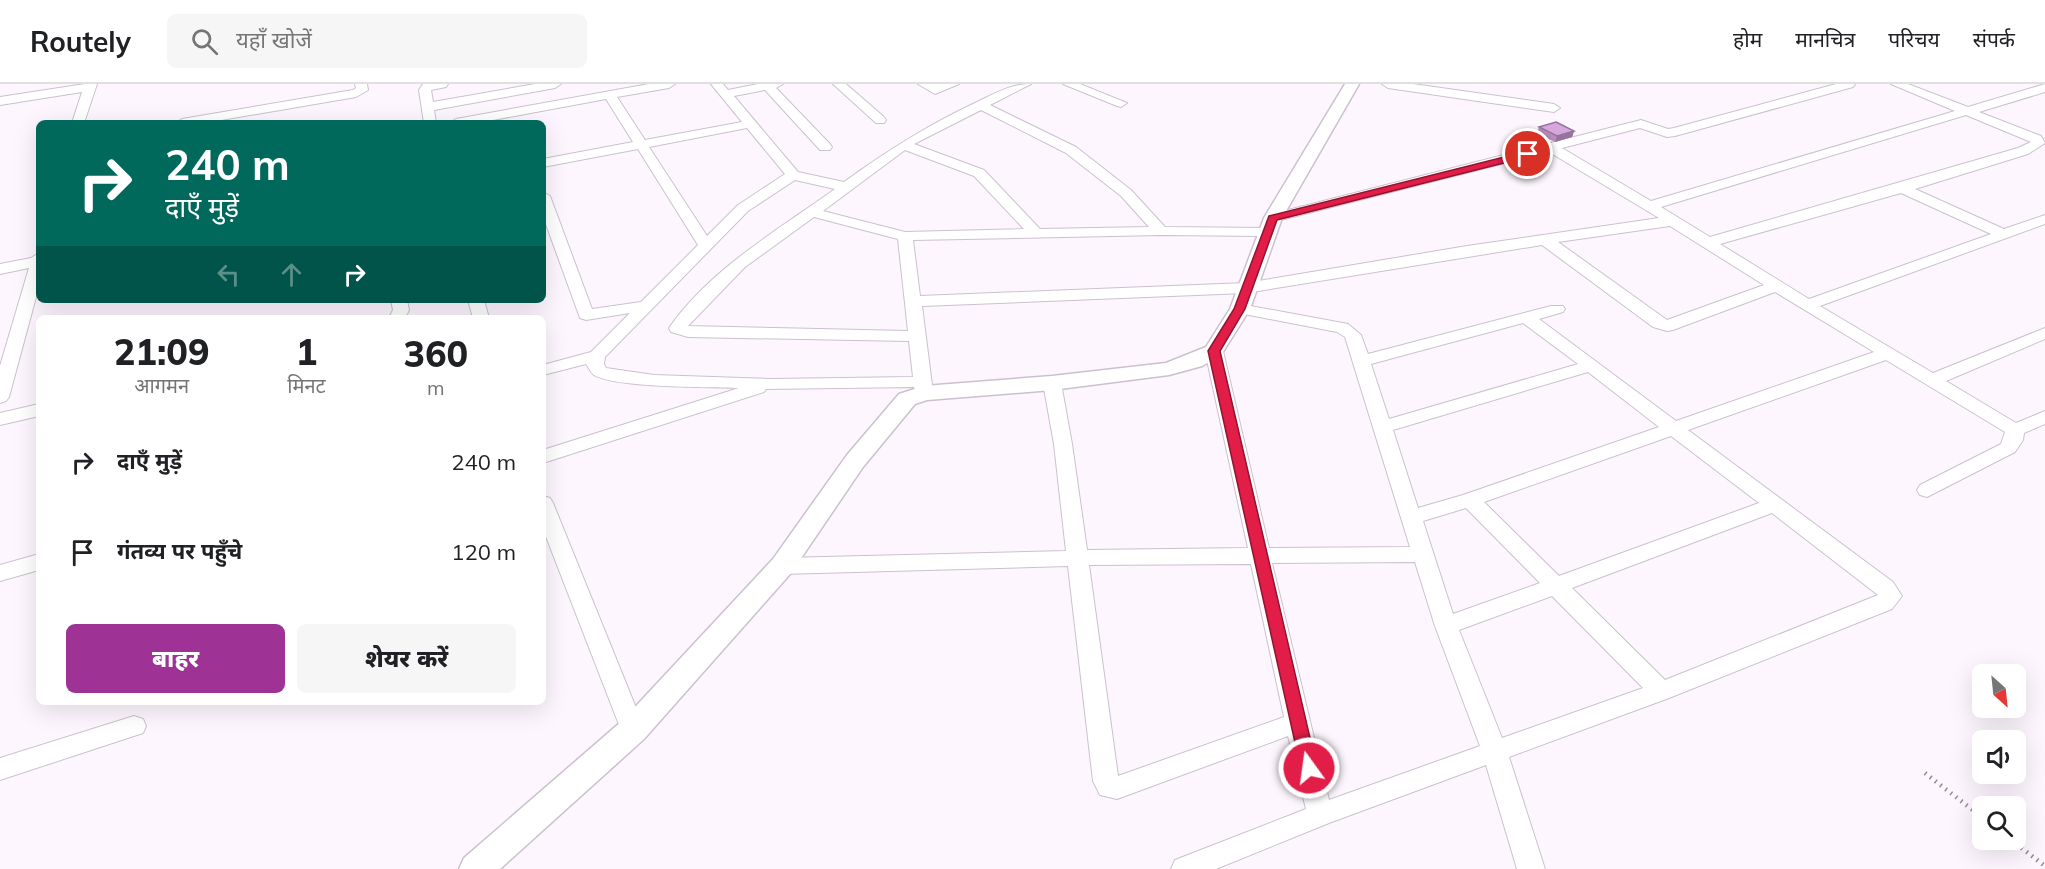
<!DOCTYPE html>
<html lang="hi">
<meta charset="utf-8">
<style>
body{margin:0;font-family:Mulish,"Noto Sans Devanagari",sans-serif;background:#f6f6f6;color:#202124;height:100vh;display:flex;flex-direction:column;font-size:22px;white-space:nowrap}
*{box-sizing:border-box;margin:0}
p{font-size:20px;color:#757577}
.icon{flex:none;width:33px;height:33px;fill:none;stroke:currentColor;stroke-width:2;stroke-linecap:round;stroke-linejoin:round}
.map{position:relative;flex:1;overflow:hidden}
.side{position:absolute;left:36px;top:231px;width:510px;height:390px;display:flex;flex-direction:column;background:#fff;border-radius:9px;box-shadow:0 6px 24px #0002}
.side>*{flex:none}
.banner{position:absolute;left:36px;top:36px;width:510px;height:183px;border-radius:9px;box-shadow:0 6px 24px #0002;background:#00695c;color:#fff;overflow:hidden}
.needle{width:39px;rotate:153deg}
.tools{position:absolute;left:1972px;top:580px;display:grid;gap:12px}
.tools a{display:grid;place-items:center;width:54px;height:54px;border-radius:9px;background:#fff;box-shadow:0 6px 24px #0002;font-size:30px}
.pin{position:absolute;display:grid;place-items:center;width:51px;height:51px;color:#fff;margin:-26px;border:3px solid #fff;border-radius:50%;box-shadow:0 2px 6px #0007}
.me{position:absolute;width:66px;margin:-33px;rotate:346deg;stroke-linejoin:round;filter:drop-shadow(0 0 4px #0008)}
.turn{display:flex;align-items:center;gap:21px;height:126px;padding:0 30px;font-size:27px}
.turn .icon{width:78px;height:78px;stroke-width:2.5}
.turn b{display:block;font-size:42px;line-height:51px}
.lanes{display:flex;align-items:center;height:57px;padding:0 30px;background:#0003;justify-content:center;gap:30px;direction:ltr}
.lanes .off{opacity:.35}
.eta{display:flex;justify-content:space-evenly;align-items:center;height:102px;text-align:center}
.eta b{font-size:36px;font-weight:800;line-height:42px}
.button{display:flex;gap:12px;margin-top:auto;padding:12px 30px}
.button a{flex:1;height:69px;border-radius:9px;background:#9e3395;color:#fff;font-size:24px;font-weight:800;line-height:69px;text-align:center}
.button a+a{background:#f6f6f6;color:#202124}
ul{padding:0;list-style:none}
li{display:flex;align-items:center;gap:18px;height:90px;padding:0 30px}
li div{flex:1}
li b{display:block;font-size:22px}
li em{font-style:normal}
header{display:flex;align-items:center;gap:36px;box-sizing:border-box;height:84px;padding:0 30px;background:#fff;border-bottom:2px solid #e0e0e0}
header strong{font-size:28px}
nav{display:flex;gap:33px;margin-inline-start:auto;font-size:21px}
.search{width:420px;height:54px;background:#f6f6f6;display:flex;align-items:center;gap:15px;box-sizing:border-box;padding:0 21px;border-radius:9px;color:#757577;font-size:22px}
.map>svg:first-child{display:block}
.lines{fill:none;stroke-linecap:round;stroke-linejoin:round}
.minor-casing{stroke:#cbc1ce;stroke-width:2}
.tertiary-casing{stroke:#cbc1ce;stroke-width:3}
.path{stroke:#908b91;stroke-width:4.5;stroke-dasharray:1.5 5;stroke-linecap:butt}
.minor{fill:#fff;fill-rule:evenodd}
.tertiary{fill:#fff;fill-rule:evenodd}
.wall{fill:#b98fbe}
.shaded-wall{fill:#96749b}
.building{fill:#d7a6dd;stroke:#96749b;stroke-width:1.5}
.route{fill:#e11d48;stroke:#92132f;stroke-width:1.5}
</style>
<header>
<strong>Routely</strong>
<div class="search"><svg class="icon" aria-label="search" viewBox="0 0 24 24"><circle cx="10" cy="10" r="6"/><path d="M15 15l6 6"/></svg>यहाँ खोजें</div>
<nav><a>होम</a><a>मानचित्र</a><a>परिचय</a><a>संपर्क</a></nav>
</header>
<div class="map">
<svg width="2045" height="785" viewBox="0 0 2045 785">
<rect width="100%" height="100%" fill="#fdf6fe"/>
<g class="lines">
<defs>
<path id="minor" d="M85 0H97L84 39H72L82 8 0 21V13Z
M355 0H367L368 6 356 13 204 39H176L182 35 353 6 356 4Z
M423 0H448L446 3 431 6 433 18 535 0H561L555 4 434 26 436 39H424L419 6Z
M649 0H675L669 4 617 13 645 56 742 38 711 0H723L728 6 758 0H783L776 4 830 60 832 63 830 66H820L765 6 734 12 798 88 844 98C887 67 926 42 975 19 994 10 1010 0 1031 0L990 21 1076 63 1131 106 1165 143 1267 144 1274 148 1267 152 1161 151 913 156 920 212 1246 199 1467 162 1659 134 1549 68 1273 138 1266 134 1268 131 1641 36 1668 45 1674 44 1836 0H1855L1853 3 1675 52 1667 53 1640 44 1562 64 1651 117 1955 27 1891 0H1908L1968 23 2045 0V8L1979 28 2041 52 2045 59 2028 70 1915 105 2004 145 2045 131V140L1820 222 1933 289 2045 244V255L1946 297 2016 339 2045 327V340L2024 349 2023 356 2015 368 1927 413 1920 411 1917 406 1920 401 2001 360 2005 348 1886 276 1688 346 1893 498 1902 512 1892 525 1669 614 1509 673 1545 785H1517L1486 681 1329 739 1216 785H1171L1175 776 1306 725 1288 652 1117 715 1100 711 1093 697 1068 482 782 490 774 487 771 482 774 477 782 474 1066 467 1054 360 1043 299 1046 295H1058L1061 299 1072 360 1087 466 1248 464 1205 267 1208 263H1220L1223 267 1269 464 1410 463 1345 253 1337 248 1234 228 1232 225 1234 222 1240 220 1348 240 1361 251 1368 270 1551 222H1563L1565 225 1563 228 1539 235 1676 337 1874 268 1775 208 1673 246 1667 247 1653 243 1542 161 1246 209 922 222 933 309 930 313H918L914 303 766 305 764 308 543 379V366L739 304C710 303 615 304 594 291 591 289 589 284 586 280L543 291V281L591 268 630 229 586 236 580 234 543 132V108L550 112 592 225 641 218 698 161 638 65 543 83V75L633 58 606 15 477 39H450L456 35ZM981 26 1066 69 1121 112 1149 143 1040 145 984 86 914 60ZM1966 31 2031 58 2018 64 1710 153 1661 123ZM747 44 785 90 738 121 707 152 649 63ZM905 66 974 92 1024 145 905 148 823 127ZM795 96 835 105C778 146 710 185 669 244L671 248 688 253 909 257 913 293 771 295 654 291 606 284 604 280 605 273 748 127ZM1901 109 1991 150 1809 215 1720 160ZM814 133 898 155 908 247 688 242 745 183ZM1670 142 1764 201 1667 236 1558 158ZM1523 239 1578 280 1389 335 1371 280ZM1588 288 1659 343 1463 411 1418 424 1393 346ZM1671 352 1759 419 1559 492 1484 418ZM1466 424 1540 499 1453 530 1423 437ZM1772 429 1878 511 1665 596 1572 504ZM1415 478 1435 542 1480 662 1329 716 1272 479ZM1251 480 1284 633 1118 692 1089 481ZM1552 512 1643 604 1502 654 1459 546Z
M833 0H846L884 33 886 36 884 39H876Z
M918 0H959L935 10Z
M1063 0H1080L1127 19 1121 23 1117 22Z
M1382 0H1413L1554 20 1560 24 1554 28 1388 4Z
M39 169V202L9 313 6 317 0 319V282L29 184 0 190V180L31 174Z
M391 216H407L409 226 405 234H389L393 226Z
M468 216H484L489 234H473Z
M39 320V332L0 341V329Z
M543 412 550 414 553 419 645 646 642 653 633 656 624 653 621 646 543 445Z
M39 470V486L0 497V481Z
M134 632 143 635 146 642 143 649 0 696V674Z"/>
<path id="tertiary" d="M1345 0H1359L1282 134 1250 225 1221 271 1202 282 1169 291 1052 306 927 316 915 320 863 383 791 489 644 655 500 785H459L464 774 622 637 773 475 847 371 899 310 924 302 1052 292 1166 279 1206 263 1230 225 1264 134Z"/>
</defs>
<use href="#minor" class="minor-casing"/>
<use href="#tertiary" class="tertiary-casing"/>
<path class="path" d="M1925 689 1983 734
M2011 756 2045 782"/>
<use href="#minor" class="minor"/>
<use href="#tertiary" class="tertiary"/>
</g>
<path class="wall" d="M1539 43 1574 47 1572 53 1555 58 1537 49Z"/>
<path class="shaded-wall" d="M1574 47 1572 53 1555 58 1557 52Z"/>
<path class="building" d="M1556 38 1574 47 1557 52 1539 43Z"/>
<path class="route" d="M1528 67 1532 68V72L1277 136 1245 225 1220 267 1317 684 1315 690 1309 692 1302 690 1208 267 1234 225 1269 132Z"/>
</svg>
<div class="tools">
<a><svg class="needle" viewBox="-14 -14 28 28"><path d="M0-13l5 13h-10z" fill="#e53935"/><path d="M0 13l5-13h-10z" fill="#757577"/></svg></a>
<a><svg class="icon" aria-label="sound" viewBox="0 0 24 24"><path d="M4 9h4l5-4v14l-5-4H4zM17 9q2 3 0 6"/></svg></a>
<a><svg class="icon" aria-label="search" viewBox="0 0 24 24"><circle cx="10" cy="10" r="6"/><path d="M15 15l6 6"/></svg></a>
</div>
<div class="pin" style="left:1528px;top:70px;background:#d93025"><svg class="icon" aria-label="arrive" viewBox="0 0 24 24"><path d="M6 21V4h12l-3 4 3 4H6"/></svg></div>
<svg class="me" style="left:1309px;top:684px" viewBox="-20 -20 40 40"><circle r="17" fill="#e11d48" stroke="#fff" stroke-width="3"/><path d="M0-11L8 9 0 5-8 9z" fill="#fff"/></svg>
<div class="banner">
<div class="turn"><svg class="icon" aria-label="right" viewBox="0 0 24 24"><path d="M7 20v-9h11M14 6l5 5-5 5"/></svg><div><b>240 m</b>दाएँ मुड़ें</div></div>
<div class="lanes"><svg class="icon off" aria-label="left" viewBox="0 0 24 24"><path d="M17 20v-9H6M10 6l-5 5 5 5"/></svg><svg class="icon off" aria-label="ahead" viewBox="0 0 24 24"><path d="M12 20V5M6 11l6-6 6 6"/></svg><svg class="icon" aria-label="right" viewBox="0 0 24 24"><path d="M7 20v-9h11M14 6l5 5-5 5"/></svg></div>
</div>
<section class="side">
<div class="eta">
<div><b>21:09</b><p>आगमन</p></div>
<div><b>1</b><p>मिनट</p></div>
<div><b>360</b><p>m</p></div>
</div>
<ul>
<li><svg class="icon" aria-label="right" viewBox="0 0 24 24"><path d="M7 20v-9h11M14 6l5 5-5 5"/></svg><div><b>दाएँ मुड़ें</b></div><em>240 m</em></li>
<li><svg class="icon" aria-label="arrive" viewBox="0 0 24 24"><path d="M6 21V4h12l-3 4 3 4H6"/></svg><div><b>गंतव्य पर पहुँचे</b></div><em>120 m</em></li>
</ul>
<div class="button"><a>बाहर</a><a>शेयर करें</a></div>
</section>
</div>
